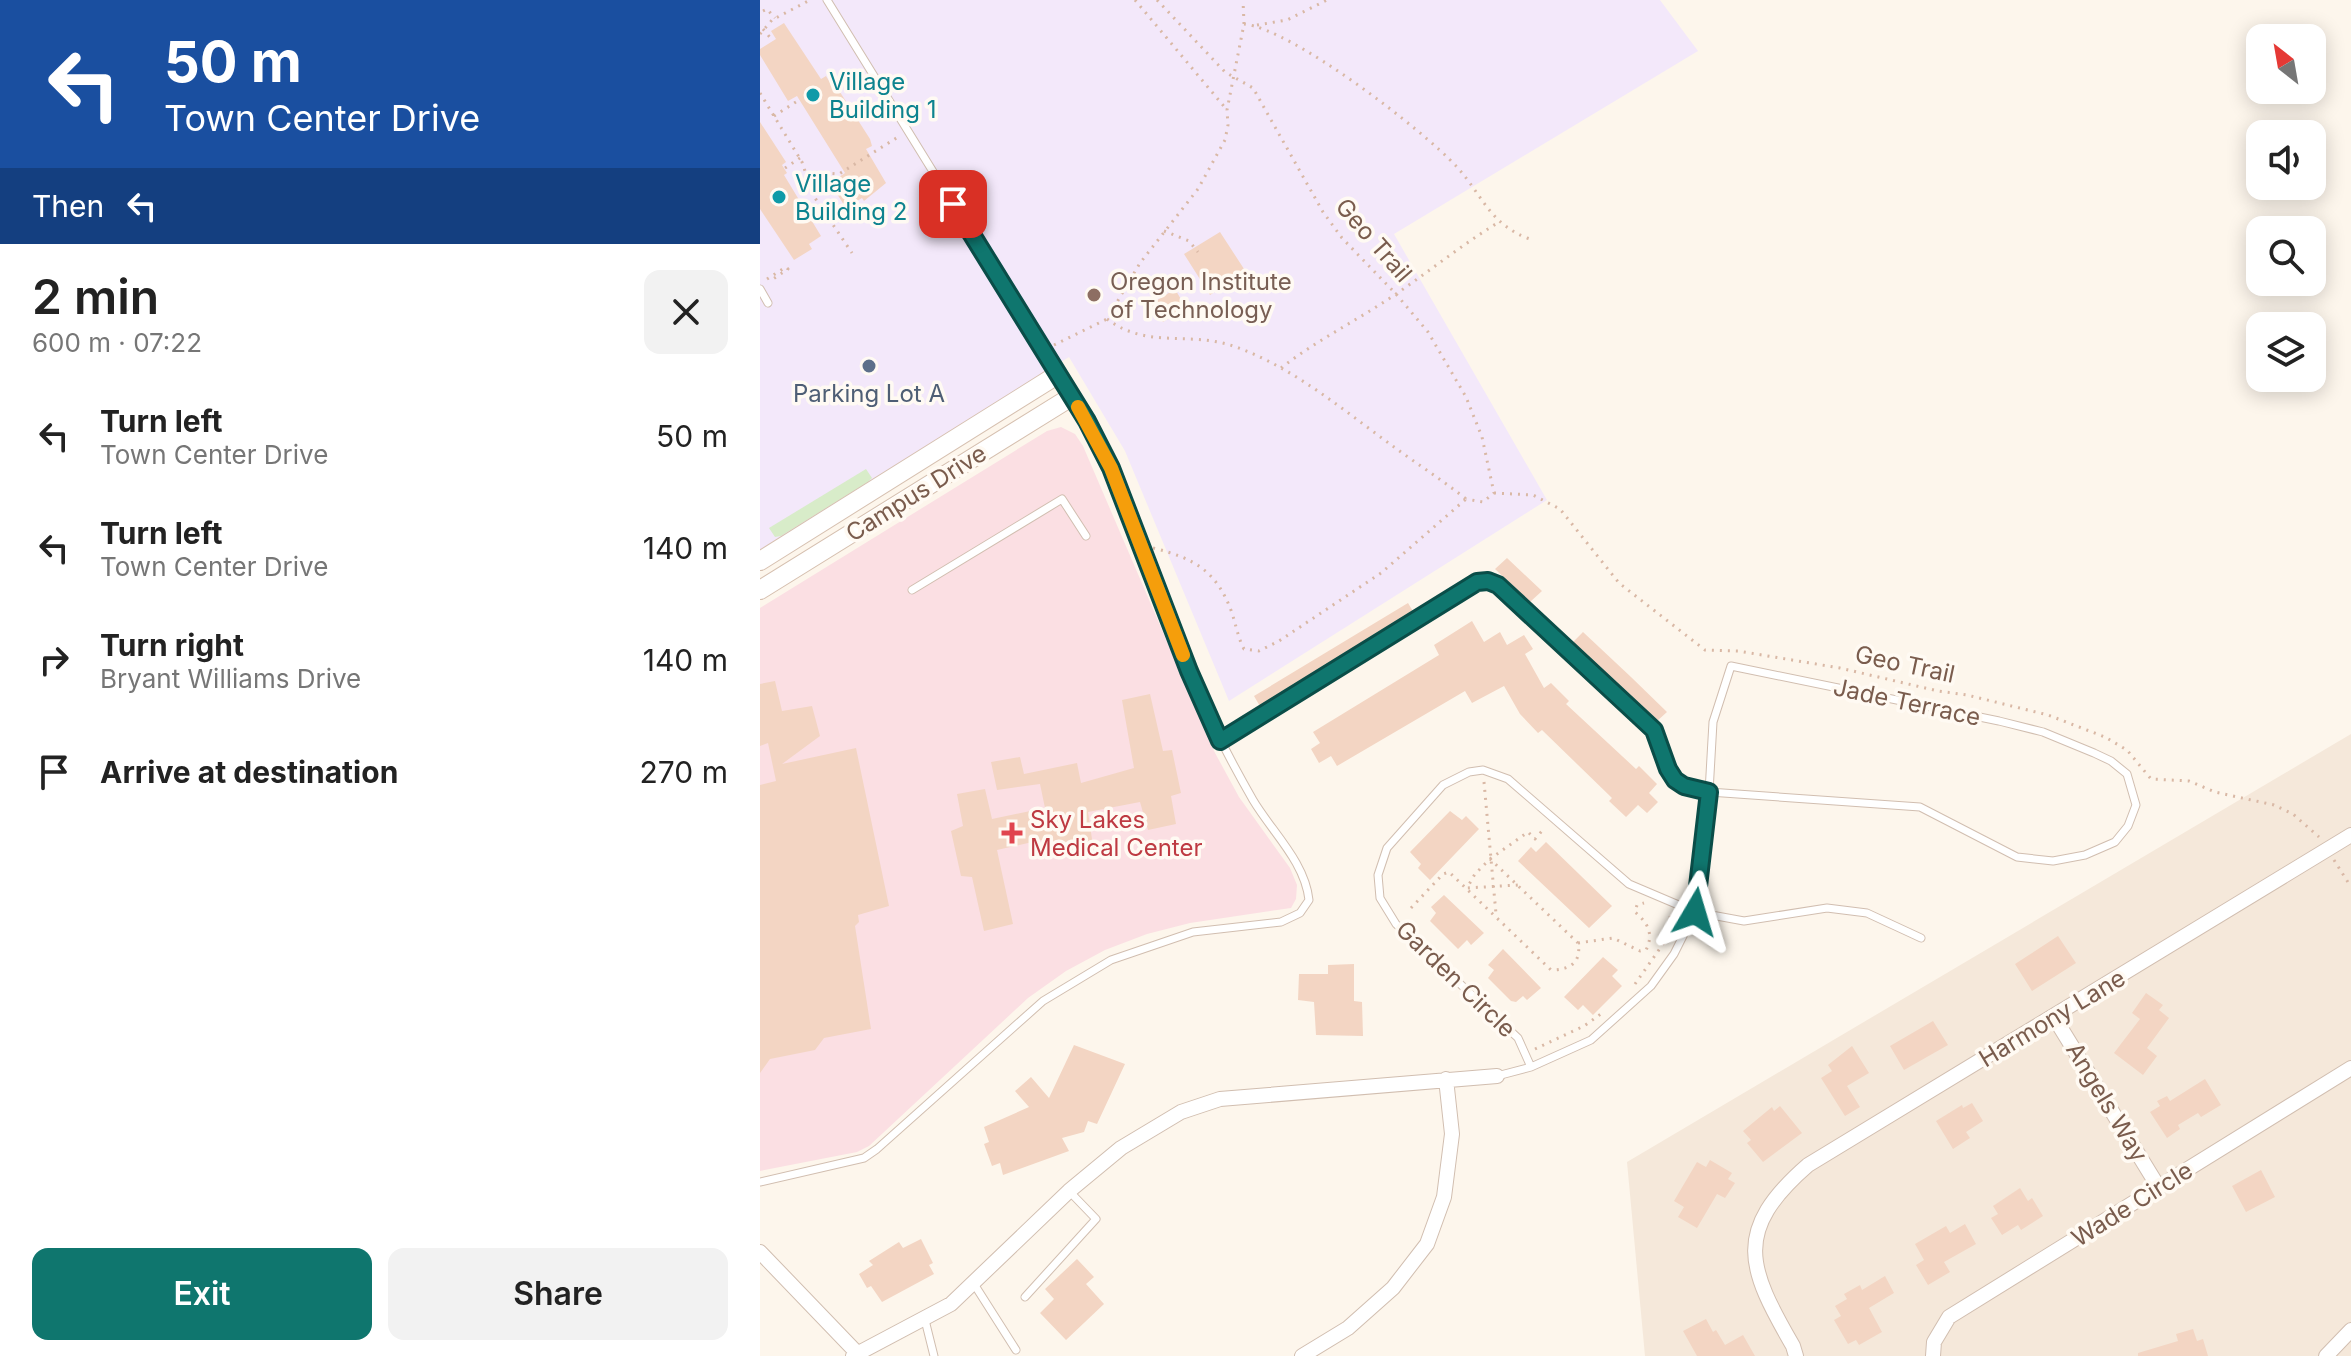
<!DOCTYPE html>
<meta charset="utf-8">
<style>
body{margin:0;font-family:Inter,sans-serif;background:#f2f2f2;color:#222;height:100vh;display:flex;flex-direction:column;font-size:30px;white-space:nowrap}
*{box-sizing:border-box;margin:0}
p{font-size:26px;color:#767676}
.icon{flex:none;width:44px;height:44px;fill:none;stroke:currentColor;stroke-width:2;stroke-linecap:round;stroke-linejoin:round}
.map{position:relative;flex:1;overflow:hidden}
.details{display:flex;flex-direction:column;background:#fff;width:760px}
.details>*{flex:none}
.top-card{background:#1a4fa0;color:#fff;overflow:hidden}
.needle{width:52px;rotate:329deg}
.tools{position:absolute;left:1486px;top:24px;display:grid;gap:16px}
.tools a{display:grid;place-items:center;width:80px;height:80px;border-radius:16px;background:#fff;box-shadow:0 4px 20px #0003;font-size:40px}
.pin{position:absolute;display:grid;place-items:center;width:68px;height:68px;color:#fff;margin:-34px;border-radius:16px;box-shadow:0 4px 12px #0006}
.me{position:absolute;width:88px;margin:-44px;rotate:7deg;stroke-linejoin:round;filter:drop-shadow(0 0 6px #0008)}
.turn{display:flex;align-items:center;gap:28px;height:168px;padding:0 32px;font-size:36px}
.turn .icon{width:104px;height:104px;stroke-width:2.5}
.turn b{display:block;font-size:56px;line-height:68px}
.then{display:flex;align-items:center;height:76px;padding:0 32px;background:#0003;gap:16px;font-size:30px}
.round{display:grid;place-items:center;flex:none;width:84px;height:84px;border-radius:16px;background:#f2f2f2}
.summary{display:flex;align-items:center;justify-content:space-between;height:136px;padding:0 32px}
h1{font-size:48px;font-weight:600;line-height:60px}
.action{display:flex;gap:16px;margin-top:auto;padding:16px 32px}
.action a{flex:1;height:92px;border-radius:16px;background:#0f766e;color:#fff;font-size:32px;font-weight:600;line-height:92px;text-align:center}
.action a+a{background:#f2f2f2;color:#222}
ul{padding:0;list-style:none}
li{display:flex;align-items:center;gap:24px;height:112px;padding:0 32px}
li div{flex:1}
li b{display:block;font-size:30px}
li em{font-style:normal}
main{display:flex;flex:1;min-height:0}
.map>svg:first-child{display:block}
.residential{fill:#f5e8da}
.education{fill:#f3e8fa}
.medical{fill:#fbdfe3}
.green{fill:#d8ecc9}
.building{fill:#f3d5c3}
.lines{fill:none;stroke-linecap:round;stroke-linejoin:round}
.lane-casing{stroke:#d1beb0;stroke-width:9}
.street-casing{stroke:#d1beb0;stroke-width:16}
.secondary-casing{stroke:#d6c0b0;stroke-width:20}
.path{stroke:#d9b8a5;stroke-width:3;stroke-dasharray:2 6;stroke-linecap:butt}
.lane{stroke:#fff;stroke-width:7}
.street{stroke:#fff;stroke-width:14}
.secondary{stroke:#fff;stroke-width:18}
.route-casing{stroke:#0a4d48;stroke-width:20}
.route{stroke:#0f766e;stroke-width:14}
.slow{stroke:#f59e0b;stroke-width:14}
.culture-dot{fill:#0f9aa8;stroke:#fffaf3;stroke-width:3}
.education-dot{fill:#8d6e63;stroke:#fffaf3;stroke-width:3}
.service-dot{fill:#5c6f8a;stroke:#fffaf3;stroke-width:3}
.health-dot{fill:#e0444e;stroke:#fffaf3;stroke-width:3}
.labels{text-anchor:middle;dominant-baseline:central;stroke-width:7;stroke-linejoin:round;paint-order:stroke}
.culture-label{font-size:24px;fill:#0d838f;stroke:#fffaf3;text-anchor:start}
.street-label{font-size:24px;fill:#7a5c4d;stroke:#fffaf3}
.education-label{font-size:24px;fill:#785e54;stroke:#fffaf3;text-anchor:start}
.service-label{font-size:24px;fill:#4e5e75;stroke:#fffaf3}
.health-label{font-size:24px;fill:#be3a42;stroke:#fffaf3;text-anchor:start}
</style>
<main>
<section class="details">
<div class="top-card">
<div class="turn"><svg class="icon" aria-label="left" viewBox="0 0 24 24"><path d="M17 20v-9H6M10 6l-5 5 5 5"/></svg><div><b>50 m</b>Town Center Drive</div></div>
<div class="then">Then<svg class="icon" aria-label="left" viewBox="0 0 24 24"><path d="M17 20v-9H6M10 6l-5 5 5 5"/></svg></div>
</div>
<div class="summary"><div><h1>2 min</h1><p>600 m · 07:22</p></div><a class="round"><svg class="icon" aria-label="close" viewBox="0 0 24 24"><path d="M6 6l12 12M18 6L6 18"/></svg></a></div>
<ul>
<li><svg class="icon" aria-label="left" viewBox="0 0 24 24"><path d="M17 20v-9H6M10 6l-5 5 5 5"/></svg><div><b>Turn left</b><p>Town Center Drive</p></div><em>50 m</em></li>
<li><svg class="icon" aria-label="left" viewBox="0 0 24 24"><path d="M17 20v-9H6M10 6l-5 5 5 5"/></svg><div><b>Turn left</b><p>Town Center Drive</p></div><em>140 m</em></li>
<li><svg class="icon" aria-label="right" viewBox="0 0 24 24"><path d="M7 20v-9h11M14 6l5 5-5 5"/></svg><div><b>Turn right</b><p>Bryant Williams Drive</p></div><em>140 m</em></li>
<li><svg class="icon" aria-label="arrive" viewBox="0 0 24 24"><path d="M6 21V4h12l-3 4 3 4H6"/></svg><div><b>Arrive at destination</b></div><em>270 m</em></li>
</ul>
<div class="action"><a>Exit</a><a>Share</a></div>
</section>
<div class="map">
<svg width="1591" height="1356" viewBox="0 0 1591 1356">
<rect width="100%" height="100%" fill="#fdf6ec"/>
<path class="residential" d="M1591 734V1356H885L867 1162Z"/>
<path class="education" d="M0 0H900L938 51 634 234 787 500 469 701 365 451 309 357 0 550Z"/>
<path class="medical" d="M301 427 315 434 323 446 454 751 479 797 530 868 537 885 536 899 531 908 430 923 387 934 345 950 306 971 268 998 109 1146 97 1152 0 1171V608L287 431Z"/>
<path class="green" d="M106 469 112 478 108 482 21 536 15 537 9 528Z"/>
<path class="building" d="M24 23 61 79 66 76 72 86 80 92 110 139 112 146 106 149 126 183 104 201 102 198 86 208 70 183 85 173 37 96 28 101 0 55V49L16 39 11 31Z
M0 122 26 162 22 165 27 173 24 175 61 236 49 244 52 249 34 260 0 209Z
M460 232 486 272 450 295 424 254Z
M415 289 426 308 403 322 391 304Z
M747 558 782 591 770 602 735 569Z
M648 603 654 613 501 708 494 696Z
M712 621 724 642 740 632 747 645 764 635 773 649 765 654 784 688 791 683 809 701 806 704 876 769 879 766 897 784 889 793 898 802 887 813 878 805 866 817 849 801 852 798 782 730 778 733 760 714 744 686 712 703 705 691 577 766 571 756 559 763 551 749 560 743 553 732 679 655 674 645Z
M823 632 871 677 907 712 896 722 812 643Z
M15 681 22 711 52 706 60 736 22 764 96 748 129 906 98 915 99 922 95 926 111 1029 64 1038 55 1050 10 1059 0 1073V785L16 781 8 743 0 746V684Z
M390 694 403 751 412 750 421 793 411 796 416 824 388 830 380 802 328 812 333 846 293 855 290 838 237 850 253 924 224 931 212 877 201 876 191 831 203 826 197 794 225 789 232 819 285 808 280 784 237 790 231 762 260 757 264 774 317 763 321 783 374 768 362 700Z
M690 811 702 820 706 816 719 829 670 880 658 868 661 864 650 852Z
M786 842 852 906 829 928 758 861 771 847 776 852Z
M684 895 724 933 711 945 707 940 698 949 670 921 676 913 671 907Z
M1298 936 1316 963 1272 991 1255 964Z
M743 949 781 988 767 1000 763 996 756 1002 751 1001 728 978 734 970 728 965Z
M843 957 858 970 852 976 862 986 833 1015 823 1005 818 1010 804 997Z
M594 964V1001L602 1002 603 1036 556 1035 554 1002 538 1000 539 974H568V965Z
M1386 993 1403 1005 1399 1010 1409 1018 1387 1048 1397 1056 1383 1075 1354 1053 1380 1019 1372 1013Z
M1173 1021 1188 1045 1144 1070 1130 1046Z
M314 1045 365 1064 337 1124 328 1121 324 1132 302 1138 309 1151 243 1175 240 1163 232 1166 224 1144 229 1142 224 1127 269 1107 255 1091 271 1077 289 1098Z
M1092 1046 1109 1073 1087 1086 1100 1107 1085 1116 1061 1078 1072 1071 1068 1065Z
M1445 1079 1461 1105 1441 1117 1438 1113 1418 1125 1420 1129 1407 1138 1390 1112 1400 1106 1397 1101 1407 1096 1410 1101Z
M1212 1103 1223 1121 1206 1132 1210 1138 1193 1149 1176 1121 1202 1105 1203 1108Z
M1020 1106 1042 1133 1003 1162 987 1143 991 1140 983 1131 1012 1107 1014 1111Z
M950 1160 972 1173 968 1179 975 1183 965 1198 957 1194 937 1228 918 1217 924 1207 914 1201 937 1162 946 1167Z
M1501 1170 1515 1197 1486 1212 1472 1186Z
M1260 1188 1268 1201 1272 1198 1283 1216 1261 1230 1258 1225 1242 1235 1231 1218 1238 1214 1233 1206Z
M1205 1224 1216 1244 1184 1262 1190 1272 1168 1285 1156 1265 1164 1260 1155 1244 1186 1226 1190 1233Z
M161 1239 173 1263 169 1265 174 1274 122 1302 111 1286 107 1288 99 1274 113 1265 109 1261 139 1242 143 1248Z
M317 1259 334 1277 326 1284 344 1304 306 1340 280 1313 294 1299 285 1289Z
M1125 1276 1134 1293 1109 1308 1122 1332 1099 1345 1096 1340 1088 1344 1074 1320 1081 1316 1075 1306 1087 1299 1084 1294 1100 1285 1102 1290Z
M946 1319 953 1332 956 1330 965 1345 983 1335 995 1356H937L923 1331Z
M1433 1329 1437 1341 1443 1339 1448 1356H1378V1353L1418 1341 1416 1334Z"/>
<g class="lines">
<defs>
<path id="lane" d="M0 289 8 303
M152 590 302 499 326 536
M460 741 717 582 728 581 738 585 894 730 908 769 915 780 924 786 949 792 1160 807 1257 857 1293 861 1325 855 1355 842 1368 826 1376 805 1367 774 1351 761 1334 753 1283 732 1239 721 971 666 953 722 949 792 935 912 914 954 891 986 831 1040 771 1067 737 1076
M771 1067 758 1038 636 924 620 898 618 875 627 848 683 785 709 772 723 770 748 779 869 884 935 912 984 921 1067 908 1107 913 1161 938
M0 1182 104 1158 117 1149 283 1001 351 960 433 932 521 922 540 913 549 900C545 862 512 832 493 800 469 758 446 714 428 669 394 586 367 502 327 421L67 0
M214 1284 256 1350
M265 1297 336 1219 309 1191
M165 1320 174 1356"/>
<path id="street" d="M1294 1017 1399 1188
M0 1252 100 1356
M93 1356 191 1304 309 1191 361 1148 421 1112 460 1099 737 1076
M542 1356 588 1328 633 1288 667 1244 684 1197 692 1134 686 1079
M1036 1356 1033 1346C988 1268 972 1231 1048 1165L1591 835
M1173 1356 1174 1342 1189 1317 1591 1068
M1566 1356 1591 1330"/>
<path id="secondary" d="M0 561 297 375
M0 590 311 397"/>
</defs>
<use href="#lane" class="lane-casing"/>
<use href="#street" class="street-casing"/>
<use href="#secondary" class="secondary-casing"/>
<path class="path" d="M375 0 467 110
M397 0 465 72 493 88 563 212 582 238 636 294 668 332 706 397 722 437 734 493 723 502 706 499
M3 11 7 9 15 18
M484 24C532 29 662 129 697 167 723 196 730 225 770 239
M497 25 527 20 567 0
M3 29 13 41
M0 34 12 20 50 0
M0 93 42 162 53 195 92 253
M14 116 39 100
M25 168 40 158
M49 177 66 173 79 174 138 137
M404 231 429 241 438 252
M7 279 26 267 28 269 13 279
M347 319C388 350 430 330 476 347 537 369 589 415 641 452 663 468 685 482 706 499
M294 345 347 319 380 263 438 189 465 140 468 125 467 110 484 24 483 0
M521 368C557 340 598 320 636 294 671 270 703 244 739 222
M734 493 773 495 800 509 859 583 945 650 978 651 1080 668 1178 691 1207 695 1288 715 1345 737 1367 750 1391 779 1429 781 1455 792 1514 805 1533 814 1559 837
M393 548C434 558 457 571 472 613 476 625 478 638 484 649L499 651 519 641 621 573 706 499
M724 782 736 914
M730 859 768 832 775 839 782 831
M1574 860 1591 887
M651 908 683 874 689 872 791 970C809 970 822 963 818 943L730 859 715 874 707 888 758 885
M818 943 853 938 880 951 886 950C894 934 888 923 875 912L877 905 884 903
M875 984 915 927 909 914
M775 1049 824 1026 845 1011"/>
<use href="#lane" class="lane"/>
<use href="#street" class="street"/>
<use href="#secondary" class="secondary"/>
</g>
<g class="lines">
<defs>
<path id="route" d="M193 204 327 421 351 468 429 671 460 741 717 582 728 581 738 585 894 730 908 769 915 780 924 786 949 792 935 912"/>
</defs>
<use href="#route" class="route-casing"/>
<use href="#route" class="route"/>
<path class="slow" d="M318 407 351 468 423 655"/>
</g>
<g class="culture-dot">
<circle cx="53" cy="95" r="8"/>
<circle cx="19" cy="197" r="8"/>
</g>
<circle class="education-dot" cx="334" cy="295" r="8"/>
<circle class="service-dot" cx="109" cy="366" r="8"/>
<path class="health-dot" d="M248 821h8v8h8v8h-8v8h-8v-8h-8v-8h8z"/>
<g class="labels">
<g class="culture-label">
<text x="69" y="81">Village<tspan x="69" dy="28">Building 1</tspan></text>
<text x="35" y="183">Village<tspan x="35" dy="28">Building 2</tspan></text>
</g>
<g class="street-label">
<text transform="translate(614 240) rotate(49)">Geo Trail</text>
<text transform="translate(156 493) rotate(-32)">Campus Drive</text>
<text transform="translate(1145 664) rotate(12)">Geo Trail</text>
<text transform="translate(1147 702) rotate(12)">Jade Terrace</text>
<text transform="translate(696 979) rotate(44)">Garden Circle</text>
<text transform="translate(1292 1018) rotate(-31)">Harmony Lane</text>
<text transform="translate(1347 1102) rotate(59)">Angels Way</text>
<text transform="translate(1372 1204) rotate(-32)">Wade Circle</text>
</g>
<g class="education-label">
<text x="350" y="281">Oregon Institute<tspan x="350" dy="28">of Technology</tspan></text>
</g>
<g class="service-label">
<text x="109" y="393">Parking Lot A</text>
</g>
<g class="health-label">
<text x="270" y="819">Sky Lakes<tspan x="270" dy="28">Medical Center</tspan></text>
</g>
</g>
</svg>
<div class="tools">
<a><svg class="needle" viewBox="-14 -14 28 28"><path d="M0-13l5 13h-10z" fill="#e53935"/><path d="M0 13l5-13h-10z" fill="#767676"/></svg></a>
<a><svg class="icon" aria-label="sound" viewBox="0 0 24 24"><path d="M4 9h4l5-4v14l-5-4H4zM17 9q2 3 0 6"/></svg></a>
<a><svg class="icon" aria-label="search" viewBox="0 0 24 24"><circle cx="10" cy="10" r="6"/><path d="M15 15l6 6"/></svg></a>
<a><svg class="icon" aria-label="layers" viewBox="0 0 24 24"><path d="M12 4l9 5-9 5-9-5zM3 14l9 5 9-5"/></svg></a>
</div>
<div class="pin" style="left:193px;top:204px;background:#d93025"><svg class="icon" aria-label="arrive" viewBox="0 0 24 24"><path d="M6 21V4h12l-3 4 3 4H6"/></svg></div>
<svg class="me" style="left:935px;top:912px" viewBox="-20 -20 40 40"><path d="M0-17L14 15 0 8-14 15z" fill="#0f766e" stroke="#fff" stroke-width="4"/></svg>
</div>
</main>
